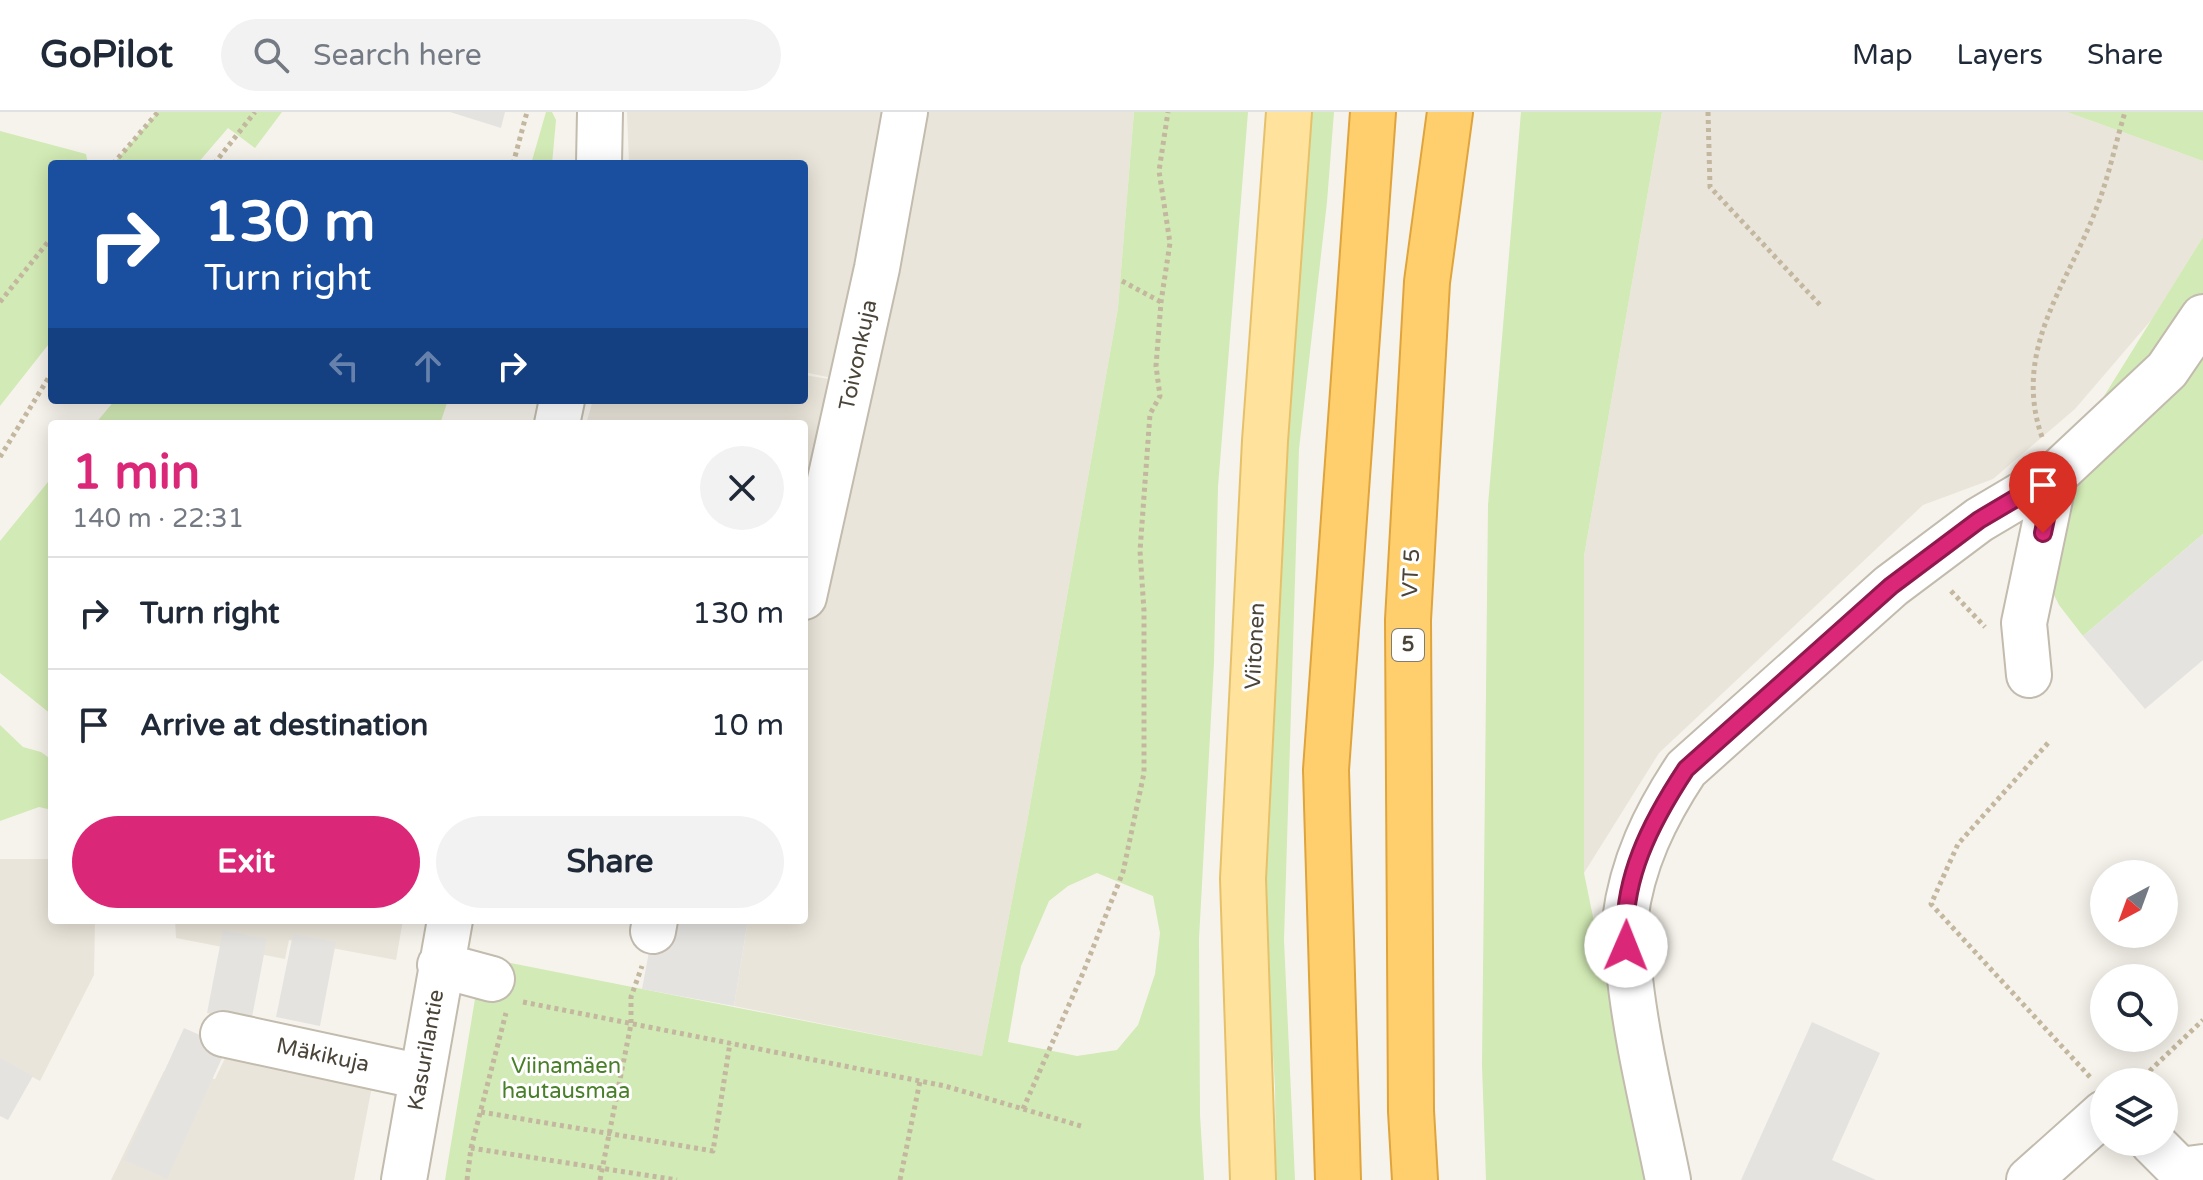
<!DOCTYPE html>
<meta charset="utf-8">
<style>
body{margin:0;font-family:"Varela Round",sans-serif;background:#f2f2f3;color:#1f2937;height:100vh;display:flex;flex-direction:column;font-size:30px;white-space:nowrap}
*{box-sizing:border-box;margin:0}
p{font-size:26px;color:#747a83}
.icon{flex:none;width:44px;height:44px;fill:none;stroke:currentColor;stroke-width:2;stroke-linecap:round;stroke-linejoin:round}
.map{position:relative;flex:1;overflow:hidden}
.side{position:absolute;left:48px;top:308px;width:760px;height:504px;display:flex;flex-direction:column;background:#fff;border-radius:8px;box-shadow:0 4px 20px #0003}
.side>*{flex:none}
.banner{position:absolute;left:48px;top:48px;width:760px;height:244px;border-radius:8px;box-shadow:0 4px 20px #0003;background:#1a4fa0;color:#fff;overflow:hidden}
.needle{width:52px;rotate:221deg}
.fabs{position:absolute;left:2090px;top:748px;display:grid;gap:16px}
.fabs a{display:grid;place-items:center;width:88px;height:88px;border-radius:50%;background:#fff;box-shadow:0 4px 20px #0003;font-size:40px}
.pin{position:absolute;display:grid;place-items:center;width:68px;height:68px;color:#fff;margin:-82px -34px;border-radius:50% 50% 50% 0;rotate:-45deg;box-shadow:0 0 8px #0007}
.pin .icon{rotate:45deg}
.me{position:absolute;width:88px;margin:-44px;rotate:1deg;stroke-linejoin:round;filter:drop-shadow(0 0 6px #0008)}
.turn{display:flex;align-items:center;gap:28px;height:168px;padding:0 24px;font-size:36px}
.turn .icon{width:104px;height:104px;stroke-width:2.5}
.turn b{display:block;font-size:56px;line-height:68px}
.lanes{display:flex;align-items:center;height:76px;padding:0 24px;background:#0003;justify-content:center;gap:40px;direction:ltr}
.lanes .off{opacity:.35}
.round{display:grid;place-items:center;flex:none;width:84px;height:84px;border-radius:42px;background:#f2f2f3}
.head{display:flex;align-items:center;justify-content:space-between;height:136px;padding:0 24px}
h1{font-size:48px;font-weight:700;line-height:60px;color:#db2777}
.button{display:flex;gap:16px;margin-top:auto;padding:16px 24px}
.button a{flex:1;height:92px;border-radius:48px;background:#db2777;color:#fff;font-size:32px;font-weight:700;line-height:92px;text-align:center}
.button a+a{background:#f2f2f3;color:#1f2937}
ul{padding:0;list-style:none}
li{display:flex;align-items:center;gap:24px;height:112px;padding:0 24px;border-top:2px solid #e0e1e3}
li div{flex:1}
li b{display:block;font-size:30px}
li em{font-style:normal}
header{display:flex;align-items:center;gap:48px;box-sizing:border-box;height:112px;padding:0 40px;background:#fff;border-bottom:2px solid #e0e1e3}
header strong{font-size:38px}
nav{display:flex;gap:44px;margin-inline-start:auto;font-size:28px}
.search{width:560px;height:72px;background:#f2f2f3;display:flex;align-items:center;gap:20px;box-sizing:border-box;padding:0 28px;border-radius:44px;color:#747a83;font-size:30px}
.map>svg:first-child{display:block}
.residential{fill:#eae5da}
.green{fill:#d2eab5;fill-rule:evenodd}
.parking{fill:#e5e3e0}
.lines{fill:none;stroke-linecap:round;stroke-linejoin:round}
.minor-casing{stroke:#c2bbae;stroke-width:48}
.major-casing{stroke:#e6c16a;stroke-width:48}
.highway-casing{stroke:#e0a43c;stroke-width:48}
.path{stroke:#c4b79f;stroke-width:5;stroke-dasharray:4 4;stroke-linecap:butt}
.minor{stroke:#fff;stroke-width:44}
.major{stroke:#ffe39c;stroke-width:44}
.highway{stroke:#ffcf6e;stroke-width:44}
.route-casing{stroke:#8e194d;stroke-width:20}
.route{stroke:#db2777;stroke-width:14}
.labels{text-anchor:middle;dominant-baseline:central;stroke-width:6;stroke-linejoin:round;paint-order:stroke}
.shield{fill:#fff;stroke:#817c74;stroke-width:2}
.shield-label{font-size:20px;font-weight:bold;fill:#4b4439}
.street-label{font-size:22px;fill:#4b4439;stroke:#fff}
.park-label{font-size:22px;fill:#4a7f2a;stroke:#fff}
</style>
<header>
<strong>GoPilot</strong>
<div class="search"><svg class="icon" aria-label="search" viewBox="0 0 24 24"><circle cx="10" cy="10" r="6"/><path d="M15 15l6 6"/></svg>Search here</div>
<nav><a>Map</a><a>Layers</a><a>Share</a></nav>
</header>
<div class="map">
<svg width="2203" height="1068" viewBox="0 0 2203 1068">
<rect width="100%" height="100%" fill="#f6f3ec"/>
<path class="residential" d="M627 0H1134L1118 196 1026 716 982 944 734 894 748 808H804V312H586L593 288H804V263L855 271 804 260V52H629Z
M1662 0H2067L2203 49V125L2153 206 2075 297 1993 367 1923 393 1659 641 1584 761V444Z
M0 747H52V808H95L94 863 40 969 0 948Z
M175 808H403L396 848 289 828 285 847 176 826Z
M230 936 374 964 354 1068H111L164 959 215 967Z"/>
<path class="green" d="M158 0H282L255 36 228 16 197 52H113Z
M546 0H552L556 8 552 52H531Z
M1134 0H1248L1218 375 1214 550 1199 827 1200 1003 1204 1068H445L479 863 485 846 982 944 1026 716 1118 196ZM1097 761 1153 784 1160 821 1155 862 1138 913 1117 938 1077 944 1008 930 1021 854 1049 789 1068 774Z
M1310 0H1334L1327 90 1299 337 1284 828 1295 1068H1276L1275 974 1261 748 1274 475Z
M1521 0H1662L1584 444V761L1647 1068H1486L1482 953 1488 393Z
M2067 0H2203V49Z
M0 19 86 42 88 52H52V228L0 294Z
M2203 125V422L2083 524 2059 493 2037 449 2055 363Z
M115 288H448L440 312H95Z
M52 365V603L0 561V429Z
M0 613 23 635 41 640 52 648V698L39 695 0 709Z"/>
<path class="parking" d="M450 0H505L501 16Z
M2203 422V548L2145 597 2083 524Z
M655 808H748L734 894 642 877Z
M223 818 267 827 251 910 207 901Z
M293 822 336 830 320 914 276 905Z
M1812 910 1880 941 1832 1048 1876 1068H1741Z
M184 916 227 935 167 1067 124 1048Z
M0 946 33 964 8 1008 0 1004Z"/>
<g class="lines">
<defs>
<path id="minor" d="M599 52 600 0
M557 312 562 288
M804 485 877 156 905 0
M2029 563 2024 511 2055 363
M653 819 655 808
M440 853 492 867
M223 922 422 965
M2152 1030 2180 1058 2203 1055
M404 1068 450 808
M1668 1068C1654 998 1636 928 1629 857 1627 842 1623 824 1625 808 1632 751 1655 704 1686 657L1891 474 1979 408 2055 363 2167 258 2203 205
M2029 1068 2104 1001"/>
<path id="major" d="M1253 1068 1243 767 1265 329 1289 0"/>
<path id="highway" d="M1338 1068 1326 658 1373 0
M1415 1068 1411 999 1408 508 1427 170 1450 0"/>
</defs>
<use href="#minor" class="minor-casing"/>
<use href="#major" class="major-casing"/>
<use href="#highway" class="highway-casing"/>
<path class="path" d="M1708 0 1710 75 1820 193
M113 52 158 0
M214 52 255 0
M513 52 527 0
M1122 169 1161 190
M0 190 52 125
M2042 325C2012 239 2066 175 2095 100 2108 68 2115 33 2125 0
M0 345 52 260
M1951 479 1985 515
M2048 631 1958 732 1931 792 2090 965
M523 890 945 974 1081 1014
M2138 970 2203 908
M1023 997 1083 861 1123 760 1144 661V499L1140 439 1150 302 1160 284 1156 254 1161 190 1170 131 1159 59 1168 0
M481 1000 713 1039 730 931
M471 1036 506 901
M467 1068 471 1036 677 1068
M600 1068 631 912V885L642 854
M900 1068 920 969"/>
<use href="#minor" class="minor"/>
<use href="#major" class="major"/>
<use href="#highway" class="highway"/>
</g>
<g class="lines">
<defs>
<path id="route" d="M1626 834C1620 769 1651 710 1686 657L1891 474 1979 408 2055 363 2043 421"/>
</defs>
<use href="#route" class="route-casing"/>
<use href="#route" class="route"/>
</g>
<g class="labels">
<rect class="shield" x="1392" y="517" width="32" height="32" rx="6"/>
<g class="shield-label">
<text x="1408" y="533">5</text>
</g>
<g class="street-label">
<text transform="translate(858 243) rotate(-78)">Toivonkuja</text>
<text transform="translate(1411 461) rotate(-87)">VT 5</text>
<text transform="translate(1255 534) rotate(-87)">Viitonen</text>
<text transform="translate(426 938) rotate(-80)">Kasurilantie</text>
<text transform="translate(323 943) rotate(12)">Mäkikuja</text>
</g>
<g class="park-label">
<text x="566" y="954">Viinamäen<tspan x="566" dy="25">hautausmaa</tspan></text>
</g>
</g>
</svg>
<div class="fabs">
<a><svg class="needle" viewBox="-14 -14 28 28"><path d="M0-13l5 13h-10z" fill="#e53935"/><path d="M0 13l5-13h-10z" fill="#747a83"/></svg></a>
<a><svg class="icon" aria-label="search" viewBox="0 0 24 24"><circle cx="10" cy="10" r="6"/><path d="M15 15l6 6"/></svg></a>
<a><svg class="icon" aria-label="layers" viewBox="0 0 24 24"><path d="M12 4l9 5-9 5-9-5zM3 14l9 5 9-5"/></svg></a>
</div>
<div class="pin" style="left:2043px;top:421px;background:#d93025"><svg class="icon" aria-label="arrive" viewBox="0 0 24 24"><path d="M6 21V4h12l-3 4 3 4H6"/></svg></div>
<svg class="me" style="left:1626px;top:834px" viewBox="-20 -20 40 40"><circle r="19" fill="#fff"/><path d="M0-13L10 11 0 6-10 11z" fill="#db2777"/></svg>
<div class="banner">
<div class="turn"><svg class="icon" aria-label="right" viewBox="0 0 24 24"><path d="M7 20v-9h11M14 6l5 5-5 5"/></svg><div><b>130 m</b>Turn right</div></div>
<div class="lanes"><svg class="icon off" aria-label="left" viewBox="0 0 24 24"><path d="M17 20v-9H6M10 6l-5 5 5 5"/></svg><svg class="icon off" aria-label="ahead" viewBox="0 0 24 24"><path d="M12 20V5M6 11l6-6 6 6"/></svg><svg class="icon" aria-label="right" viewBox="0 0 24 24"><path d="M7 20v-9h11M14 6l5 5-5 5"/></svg></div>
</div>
<section class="side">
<div class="head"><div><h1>1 min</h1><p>140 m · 22:31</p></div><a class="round"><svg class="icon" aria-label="close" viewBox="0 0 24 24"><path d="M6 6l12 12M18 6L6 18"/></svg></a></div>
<ul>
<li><svg class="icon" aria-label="right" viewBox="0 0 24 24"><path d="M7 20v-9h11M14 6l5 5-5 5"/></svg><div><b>Turn right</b></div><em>130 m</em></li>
<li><svg class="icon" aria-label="arrive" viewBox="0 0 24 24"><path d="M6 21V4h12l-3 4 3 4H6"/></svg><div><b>Arrive at destination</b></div><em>10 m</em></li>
</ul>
<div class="button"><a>Exit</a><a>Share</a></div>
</section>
</div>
